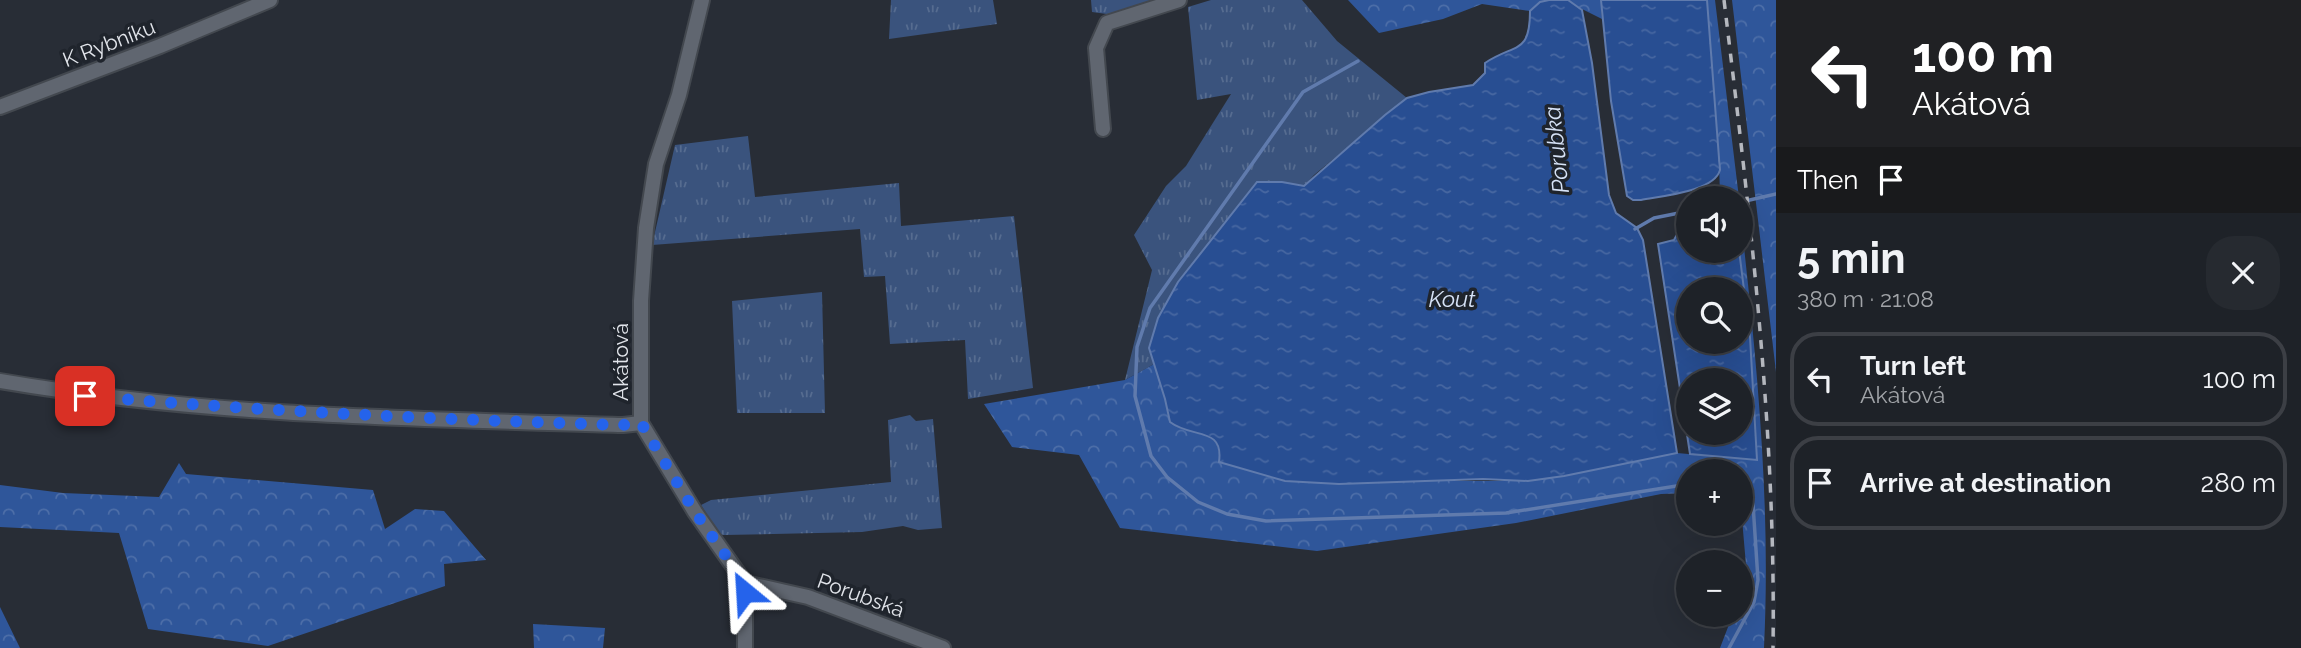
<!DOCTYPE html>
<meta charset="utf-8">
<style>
body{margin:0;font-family:Raleway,sans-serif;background:#262a30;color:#f1f3f6;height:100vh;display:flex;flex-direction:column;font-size:26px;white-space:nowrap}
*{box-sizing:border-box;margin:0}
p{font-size:23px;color:#a1a4a8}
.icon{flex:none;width:38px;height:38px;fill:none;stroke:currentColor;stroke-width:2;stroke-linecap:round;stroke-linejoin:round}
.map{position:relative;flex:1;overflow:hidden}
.sheet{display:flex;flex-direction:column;background:#1e2228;width:525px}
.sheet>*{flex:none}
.banner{background:#202124;color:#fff;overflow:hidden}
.controls{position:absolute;left:1676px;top:186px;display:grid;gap:14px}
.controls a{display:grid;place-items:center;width:77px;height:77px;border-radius:50%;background:#1e2228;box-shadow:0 7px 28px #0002,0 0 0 2px #3c3f45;font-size:35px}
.pin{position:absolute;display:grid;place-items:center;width:60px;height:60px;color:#fff;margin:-30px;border-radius:14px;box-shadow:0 4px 10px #0006}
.me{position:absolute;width:77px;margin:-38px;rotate:333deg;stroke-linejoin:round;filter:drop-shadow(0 0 5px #0008)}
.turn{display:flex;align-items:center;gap:24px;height:147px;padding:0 21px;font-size:32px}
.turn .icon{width:91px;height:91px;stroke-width:2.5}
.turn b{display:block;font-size:49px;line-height:60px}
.then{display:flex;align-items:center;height:66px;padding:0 21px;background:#0003;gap:14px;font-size:26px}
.round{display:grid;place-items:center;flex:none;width:74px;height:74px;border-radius:28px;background:#262a30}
.head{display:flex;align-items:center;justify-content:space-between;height:119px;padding:0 21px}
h1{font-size:42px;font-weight:700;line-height:52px}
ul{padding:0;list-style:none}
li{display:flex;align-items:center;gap:21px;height:94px;margin:0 14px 10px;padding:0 7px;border:4px solid #3c3f45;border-radius:28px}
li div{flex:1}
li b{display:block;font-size:26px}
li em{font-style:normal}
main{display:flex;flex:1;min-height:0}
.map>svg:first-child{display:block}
.grass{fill:url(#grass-tufts)}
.forest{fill:url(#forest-crowns)}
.water{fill:url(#water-ripples);stroke:#607bad;stroke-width:2;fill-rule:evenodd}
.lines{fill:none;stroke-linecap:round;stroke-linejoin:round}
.stream{stroke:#607bad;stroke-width:3.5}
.street-casing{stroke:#43484f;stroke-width:18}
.street{stroke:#606670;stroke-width:14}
.rail{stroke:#b5b8bf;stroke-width:3.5;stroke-dasharray:9 9;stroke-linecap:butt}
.route{stroke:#2563eb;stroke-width:12;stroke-dasharray:0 21.6}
.labels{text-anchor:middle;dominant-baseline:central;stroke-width:7;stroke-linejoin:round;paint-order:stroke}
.street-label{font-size:21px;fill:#e2e5eb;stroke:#1f242c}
.water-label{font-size:23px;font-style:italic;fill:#d7e3f7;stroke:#1f242c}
</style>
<main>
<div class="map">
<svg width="1776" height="648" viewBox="0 0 1776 648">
<defs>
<pattern id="grass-tufts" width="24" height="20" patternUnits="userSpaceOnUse" patternTransform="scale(1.75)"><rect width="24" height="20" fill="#3a537d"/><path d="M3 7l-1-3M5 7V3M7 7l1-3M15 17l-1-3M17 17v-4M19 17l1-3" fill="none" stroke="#566c90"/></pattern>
<pattern id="forest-crowns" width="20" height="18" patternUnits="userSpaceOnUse" patternTransform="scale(1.75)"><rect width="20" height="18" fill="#2f569a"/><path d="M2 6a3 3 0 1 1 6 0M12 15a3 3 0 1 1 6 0" fill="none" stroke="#4d6ea8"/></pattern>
<pattern id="water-ripples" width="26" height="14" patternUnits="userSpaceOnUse" patternTransform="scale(1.75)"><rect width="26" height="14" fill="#284e92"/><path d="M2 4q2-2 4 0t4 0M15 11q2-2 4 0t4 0" fill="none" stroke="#4767a1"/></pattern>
</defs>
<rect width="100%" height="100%" fill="#282d36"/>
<path class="grass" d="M891 0H993L997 24 889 39Z
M1091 0H1169L1114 15 1092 12Z
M1211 0H1302L1337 41 1407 98 1314 175 1304 186 1282 182 1159 318 1149 348 1154 364 1125 380 1152 270 1134 235 1166 186 1186 166 1231 94 1197 100 1188 7Z
M748 136 755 197 899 183 901 226 1014 216 1033 388 968 399 965 340 890 344 885 276 864 277 860 229 652 245 675 145Z
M822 292 825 413H737L732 301Z
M910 415 916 421 933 419 942 528 918 530 903 526 862 532 724 535 719 534 701 505 711 500 891 482 888 420Z"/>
<path class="forest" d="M1348 0H1549L1540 2 1530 11 1482 4 1443 19 1379 33Z
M1564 0H1601L1602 19Z
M1707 0H1715L1739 198H1720L1719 158Z
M1732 0H1776V372Z
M1741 220C1757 363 1771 504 1764 648H1720L1733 614H1741V585L1746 565 1741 507V471H1689V493L1661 494 1516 523 1317 551 1120 528 1079 455 1012 447 984 404 1125 380 1154 364 1165 399 1170 422C1192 439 1223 426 1219 462L1286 481H1528L1564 476 1677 453 1756 460 1750 337 1739 250H1741Z
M179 463 186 474 373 490 385 529 415 509 444 511 486 560 444 564 445 586 268 646 148 629 119 533 0 527V485L63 493 159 497Z
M0 607 20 648H0Z
M533 624 605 628 603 648H534Z"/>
<path class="water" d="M1549 0H1568L1582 10 1592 63 1609 195 1616 213 1637 228 1643 240 1677 453 1564 476 1528 481 1483 479 1339 484 1285 481 1219 462C1224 426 1192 439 1170 422L1165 399 1149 348 1158 318 1178 282 1257 182H1282L1304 186 1385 115 1407 98 1429 92 1473 85 1485 73V63C1515 43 1530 55 1530 11L1540 2Z
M1601 0H1707L1719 158C1719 162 1720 166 1720 170 1714 192 1660 196 1641 200H1633L1627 196 1611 101Z
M1680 229H1689V250H1739L1750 337 1757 460 1690 454 1658 244 1674 240ZM1689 289H1741V341H1689ZM1689 380H1741V432H1689Z"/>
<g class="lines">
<path class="stream" d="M1358 61 1303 92 1150 308 1137 347 1135 396 1151 456 1167 477 1198 502 1227 514 1266 521 1506 513 1689 484
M1741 202 1776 194
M1635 229 1654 218 1689 211
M1729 648 1754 602 1758 580 1753 504 1741 487"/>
<defs>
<path id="street" d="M0 107 160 46 270 0
M1103 129 1096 48 1107 23 1179 0
M0 381C205 416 415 419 623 425L641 423
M641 423V301L646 228 656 164 679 95 702 0
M641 423 695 512 745 583 808 597 943 648
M745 583V648"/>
</defs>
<use href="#street" class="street-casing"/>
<use href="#street" class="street"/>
<path class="rail" d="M1724 0C1750 215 1776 431 1773 648"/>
</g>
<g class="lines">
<path class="route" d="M85 396C264 411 443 420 623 425L641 423 695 512 745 583V592"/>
</g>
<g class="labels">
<g class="street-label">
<text transform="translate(109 43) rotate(-21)">K Rybníku</text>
<text transform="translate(620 362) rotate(-90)">Akátová</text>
<text transform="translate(861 595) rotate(20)">Porubská</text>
</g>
<g class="water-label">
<text transform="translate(1556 150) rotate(-96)">Porubka</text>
<text x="1452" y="298">Kout</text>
</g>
</g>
</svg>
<div class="controls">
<a><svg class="icon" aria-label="sound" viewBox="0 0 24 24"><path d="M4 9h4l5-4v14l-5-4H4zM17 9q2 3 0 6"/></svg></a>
<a><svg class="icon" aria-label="search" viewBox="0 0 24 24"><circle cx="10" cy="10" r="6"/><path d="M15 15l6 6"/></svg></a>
<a><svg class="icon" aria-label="layers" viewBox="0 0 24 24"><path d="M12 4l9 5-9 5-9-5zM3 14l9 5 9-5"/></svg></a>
<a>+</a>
<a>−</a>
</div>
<div class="pin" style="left:85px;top:396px;background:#d93025"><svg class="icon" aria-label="arrive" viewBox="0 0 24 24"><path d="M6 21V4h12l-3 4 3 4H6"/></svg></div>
<svg class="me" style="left:745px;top:592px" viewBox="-20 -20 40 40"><path d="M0-17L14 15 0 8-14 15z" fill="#2563eb" stroke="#fff" stroke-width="4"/></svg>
</div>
<section class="sheet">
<div class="banner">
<div class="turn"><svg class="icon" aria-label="left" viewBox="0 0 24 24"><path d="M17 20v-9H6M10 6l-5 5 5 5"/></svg><div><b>100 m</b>Akátová</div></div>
<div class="then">Then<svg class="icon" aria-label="arrive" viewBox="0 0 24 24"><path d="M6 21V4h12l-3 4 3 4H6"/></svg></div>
</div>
<div class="head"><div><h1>5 min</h1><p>380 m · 21:08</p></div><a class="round"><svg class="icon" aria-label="close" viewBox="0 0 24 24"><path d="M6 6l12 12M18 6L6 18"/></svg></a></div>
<ul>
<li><svg class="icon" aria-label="left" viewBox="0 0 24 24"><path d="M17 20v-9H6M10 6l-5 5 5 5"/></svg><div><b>Turn left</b><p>Akátová</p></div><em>100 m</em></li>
<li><svg class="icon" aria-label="arrive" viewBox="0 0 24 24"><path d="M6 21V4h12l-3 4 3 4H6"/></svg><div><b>Arrive at destination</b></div><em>280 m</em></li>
</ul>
</section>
</main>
